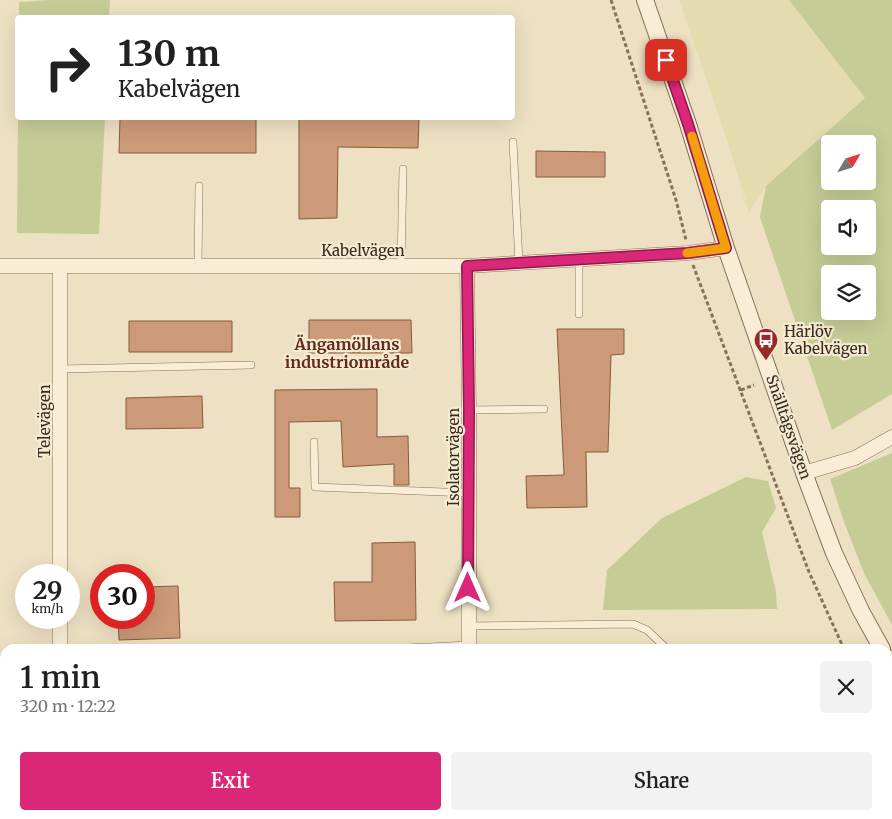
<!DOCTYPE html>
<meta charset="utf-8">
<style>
body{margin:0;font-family:Merriweather,serif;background:#f2f2f2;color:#202124;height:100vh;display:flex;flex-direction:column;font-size:19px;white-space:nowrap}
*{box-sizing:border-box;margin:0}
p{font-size:16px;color:#757577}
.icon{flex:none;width:28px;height:28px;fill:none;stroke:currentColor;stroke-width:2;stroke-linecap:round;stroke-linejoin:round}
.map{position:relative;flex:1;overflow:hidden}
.side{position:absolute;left:0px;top:644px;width:892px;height:176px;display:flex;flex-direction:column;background:#fff;border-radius:15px 15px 0 0;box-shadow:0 5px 20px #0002}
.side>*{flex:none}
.guide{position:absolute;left:15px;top:15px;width:500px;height:105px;border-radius:5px;box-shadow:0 5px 20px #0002;background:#fff;color:#202124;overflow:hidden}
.needle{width:32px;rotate:52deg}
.tools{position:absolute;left:821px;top:135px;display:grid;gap:10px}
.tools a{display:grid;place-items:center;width:55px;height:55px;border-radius:5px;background:#fff;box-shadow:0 5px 20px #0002;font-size:25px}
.speed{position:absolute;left:15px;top:564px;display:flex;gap:10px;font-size:25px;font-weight:700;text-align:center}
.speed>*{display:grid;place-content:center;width:65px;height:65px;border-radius:50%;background:#fff;box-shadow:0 5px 20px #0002;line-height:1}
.speed small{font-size:12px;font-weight:400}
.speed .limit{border:8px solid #d22;background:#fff;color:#111}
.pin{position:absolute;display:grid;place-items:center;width:42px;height:42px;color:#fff;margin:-21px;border-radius:10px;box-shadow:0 2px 8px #0006}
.me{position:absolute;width:55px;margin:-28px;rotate:0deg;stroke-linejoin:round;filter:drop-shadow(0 0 4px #0008)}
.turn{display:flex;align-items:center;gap:18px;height:105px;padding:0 20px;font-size:22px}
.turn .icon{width:65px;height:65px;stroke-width:2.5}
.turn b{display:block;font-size:35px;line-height:42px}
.round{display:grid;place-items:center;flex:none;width:52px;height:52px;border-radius:5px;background:#f2f2f2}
.head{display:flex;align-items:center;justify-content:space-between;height:85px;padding:0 20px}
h1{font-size:30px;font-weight:600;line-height:38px}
.action{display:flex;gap:10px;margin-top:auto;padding:10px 20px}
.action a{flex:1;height:58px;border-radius:5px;background:#db2777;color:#fff;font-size:20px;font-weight:600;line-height:58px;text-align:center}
.action a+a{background:#f2f2f2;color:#202124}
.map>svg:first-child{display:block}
.farmland{fill:#e4dbaf}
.green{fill:#c6cc96;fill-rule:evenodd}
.building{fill:#cc9a78;stroke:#875b3f}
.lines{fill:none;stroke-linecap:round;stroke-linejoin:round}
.service-casing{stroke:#887259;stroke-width:8}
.minor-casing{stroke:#887259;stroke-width:15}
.tertiary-casing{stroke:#887259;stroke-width:18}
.path{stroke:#887259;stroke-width:3;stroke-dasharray:4 2.5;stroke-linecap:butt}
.service{stroke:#f9eed5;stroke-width:7}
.minor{stroke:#f9eed5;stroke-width:14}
.tertiary{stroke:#f9eed5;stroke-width:16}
.route-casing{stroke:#8e194d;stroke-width:12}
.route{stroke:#db2777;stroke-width:9}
.slow{stroke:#f59e0b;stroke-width:9}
.labels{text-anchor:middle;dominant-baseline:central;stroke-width:4.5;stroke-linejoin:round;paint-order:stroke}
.street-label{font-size:15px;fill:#382a1d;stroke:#f5ebd2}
.poi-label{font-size:15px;fill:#382a1d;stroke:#f5ebd2;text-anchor:start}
.neighbourhood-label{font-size:16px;font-weight:bold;fill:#642b1d;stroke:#f5ebd2}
</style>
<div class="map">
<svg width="892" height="819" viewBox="0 0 892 819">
<rect width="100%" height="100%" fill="#eee0c2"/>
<path class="farmland" d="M679 0H789L865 98 766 186 749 212 726 137Z
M669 815H757L761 819H665Z"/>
<path class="green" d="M49 0H110L109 17H19V2Z
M789 0H892V394L832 430 760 217 766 186 865 98ZM830 144H868V181H830ZM830 209H868V246H830ZM830 274H868V311H830Z
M18 118H105L99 234 17 233Z
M892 453V625L864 573 844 522 830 479Z
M746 477 768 481 776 508 762 532 776 592 777 609 603 610 607 570 662 518Z"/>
<path class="building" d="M120 118H256V153H119Z
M299 118H419L418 148 338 147 337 218 299 219Z
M536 151 605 152V177H536Z
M309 320H411L412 353H309Z
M129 321H232V352H129Z
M557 329H624V354L611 355 608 452H586L587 507 527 508 526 476 564 475Z
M377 389V437L408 436 409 485H394V464L343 467 341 421 289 422V488H300V517H275V390Z
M202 396 203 428 126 429V398Z
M415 542 416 620 335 621 334 582H372V543Z
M178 586 180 638 119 640 118 618H144V587Z"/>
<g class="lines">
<defs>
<path id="service" d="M513 142 519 263
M198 266 199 186
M401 266 403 169
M579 314V260
M60 369 251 365
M469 410 544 409
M314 442 315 487 469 493
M468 626 633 624 647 630 667 649
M387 649 469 645
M608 815 611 819
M381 819V815"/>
<path id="minor" d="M0 266H467L688 253 726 248
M467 266 469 410V649
M804 473 855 458 892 437
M60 575V267
M60 649V618
M59 819V815"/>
<path id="tertiary" d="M645 0 688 124 726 248 804 473 834 553 861 611 882 649
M888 658 892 667"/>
</defs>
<use href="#service" class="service-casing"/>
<use href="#minor" class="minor-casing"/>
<use href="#tertiary" class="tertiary-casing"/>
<path class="path" d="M611 0 676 200 686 240
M693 265 809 572 844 649
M741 390 754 385
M888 728 892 736"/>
<use href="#service" class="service"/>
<use href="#minor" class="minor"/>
<use href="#tertiary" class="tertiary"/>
</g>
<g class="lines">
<defs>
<path id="route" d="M468 588 469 410 467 266 688 253 726 248 688 124 666 60"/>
</defs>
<use href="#route" class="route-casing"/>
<use href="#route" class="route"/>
<path class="slow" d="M687 253 726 248 692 136"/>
</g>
<defs>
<symbol id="bus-pin" viewBox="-11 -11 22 30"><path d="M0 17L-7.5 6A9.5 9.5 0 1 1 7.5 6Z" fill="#97292b" stroke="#f5ebd2"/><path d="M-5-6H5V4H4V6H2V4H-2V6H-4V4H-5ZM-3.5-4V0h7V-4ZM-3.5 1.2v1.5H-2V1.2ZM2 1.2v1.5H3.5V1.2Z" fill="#fff"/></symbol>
</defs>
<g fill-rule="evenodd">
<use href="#bus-pin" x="752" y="326" width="28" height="38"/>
</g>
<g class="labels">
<g class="street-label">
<text x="363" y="250">Kabelvägen</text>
<text transform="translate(44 421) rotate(-90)">Televägen</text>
<text transform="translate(789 427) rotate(71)">Snälltågsvägen</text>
<text transform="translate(453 457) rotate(-90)">Isolatorvägen</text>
</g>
<g class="poi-label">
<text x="784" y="331">Härlöv<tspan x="784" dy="17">Kabelvägen</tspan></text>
</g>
<g class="neighbourhood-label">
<text x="347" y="344">Ängamöllans<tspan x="347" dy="18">industriområde</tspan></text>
</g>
</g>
</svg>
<div class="tools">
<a><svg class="needle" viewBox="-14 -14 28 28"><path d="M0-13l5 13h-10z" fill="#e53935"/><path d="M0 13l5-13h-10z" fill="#757577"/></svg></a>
<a><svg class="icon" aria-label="sound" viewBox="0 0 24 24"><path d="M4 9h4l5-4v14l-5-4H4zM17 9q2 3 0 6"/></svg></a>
<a><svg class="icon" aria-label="layers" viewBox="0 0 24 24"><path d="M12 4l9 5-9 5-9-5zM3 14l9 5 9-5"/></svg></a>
</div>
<div class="speed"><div>29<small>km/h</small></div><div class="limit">30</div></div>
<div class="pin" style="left:666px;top:60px;background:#d93025"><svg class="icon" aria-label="arrive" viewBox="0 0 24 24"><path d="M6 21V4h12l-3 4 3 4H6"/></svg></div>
<svg class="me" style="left:468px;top:588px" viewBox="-20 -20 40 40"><path d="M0-17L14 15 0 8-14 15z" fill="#db2777" stroke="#fff" stroke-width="4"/></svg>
<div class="guide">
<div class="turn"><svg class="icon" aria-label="right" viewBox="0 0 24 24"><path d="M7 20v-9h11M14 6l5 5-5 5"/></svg><div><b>130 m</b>Kabelvägen</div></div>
</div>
<section class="side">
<div class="head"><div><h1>1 min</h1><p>320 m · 12:22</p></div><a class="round"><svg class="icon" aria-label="close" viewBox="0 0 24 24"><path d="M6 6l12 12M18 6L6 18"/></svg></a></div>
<div class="action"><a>Exit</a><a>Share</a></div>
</section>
</div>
